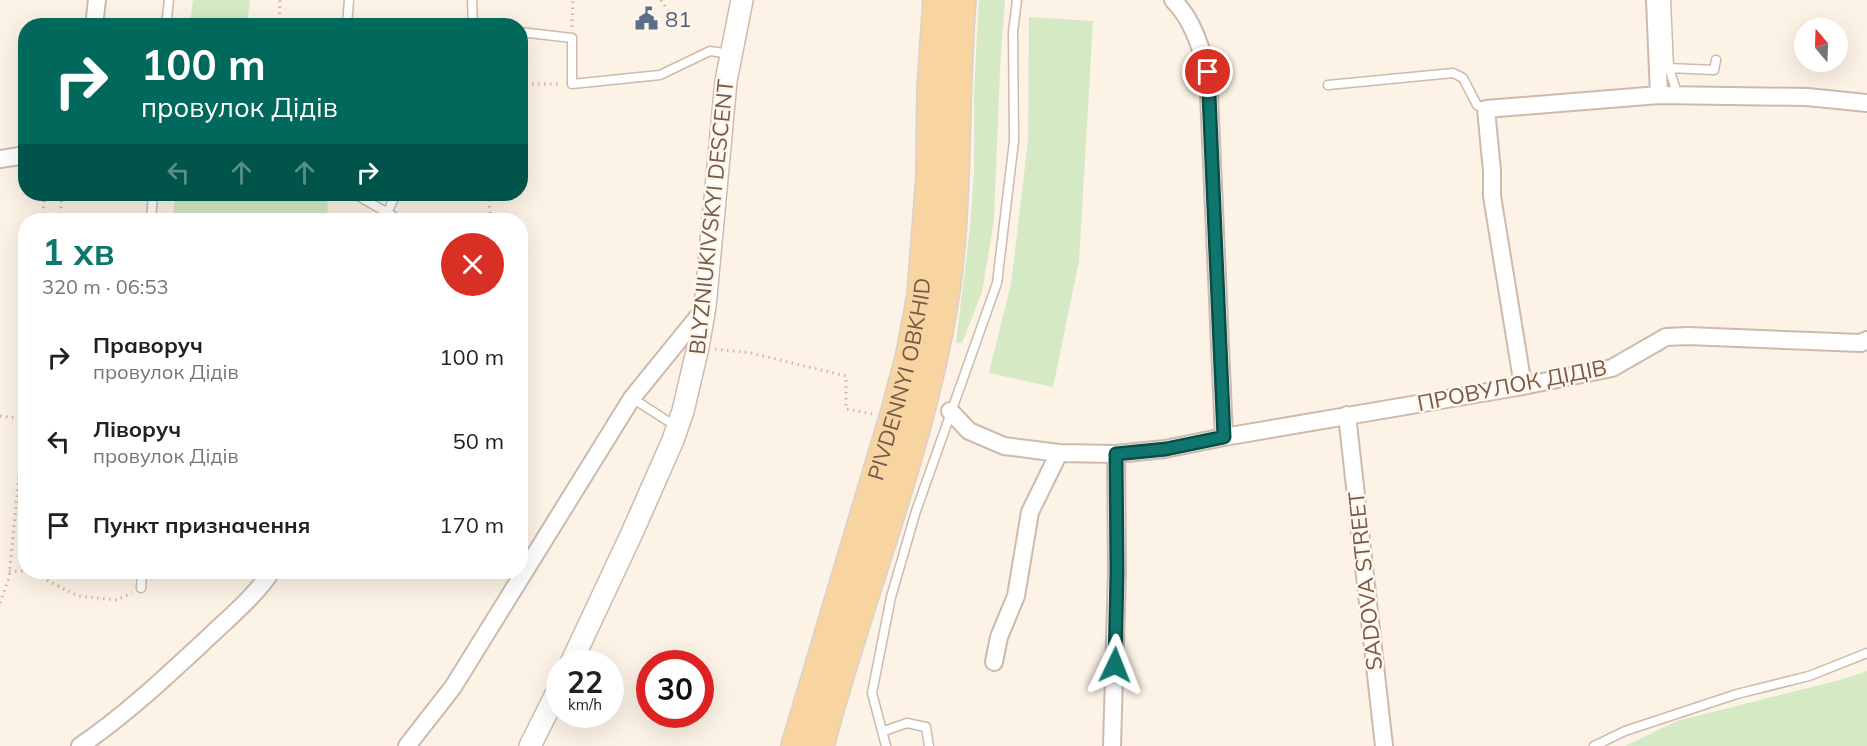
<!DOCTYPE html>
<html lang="uk">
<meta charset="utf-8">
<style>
body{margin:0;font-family:Mulish,sans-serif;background:#f2f2f2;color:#202124;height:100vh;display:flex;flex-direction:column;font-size:22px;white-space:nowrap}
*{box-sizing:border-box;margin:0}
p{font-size:20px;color:#757577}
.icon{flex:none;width:33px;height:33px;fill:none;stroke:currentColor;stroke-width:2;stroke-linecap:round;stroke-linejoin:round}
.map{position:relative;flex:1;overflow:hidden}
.sheet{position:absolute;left:18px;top:213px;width:510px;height:366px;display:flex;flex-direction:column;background:#fff;border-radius:24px;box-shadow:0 6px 24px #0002}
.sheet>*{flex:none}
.top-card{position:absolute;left:18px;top:18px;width:510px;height:183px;border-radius:24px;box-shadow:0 6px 24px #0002;background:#00695c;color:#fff;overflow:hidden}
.needle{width:39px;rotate:341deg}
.tools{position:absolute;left:1794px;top:18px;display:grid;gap:12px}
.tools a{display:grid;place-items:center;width:54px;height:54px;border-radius:50%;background:#fff;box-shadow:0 6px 24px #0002;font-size:30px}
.speed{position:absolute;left:546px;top:650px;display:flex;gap:12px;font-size:30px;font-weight:700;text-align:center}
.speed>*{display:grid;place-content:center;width:78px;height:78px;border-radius:50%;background:#fff;box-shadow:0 6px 24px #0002;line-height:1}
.speed small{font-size:15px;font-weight:400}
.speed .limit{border:9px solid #d22;background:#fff;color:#111}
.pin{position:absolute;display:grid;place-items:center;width:51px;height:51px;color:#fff;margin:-26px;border:3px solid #fff;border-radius:50%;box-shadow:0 2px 6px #0007}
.me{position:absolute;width:66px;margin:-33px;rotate:2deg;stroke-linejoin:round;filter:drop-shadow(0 0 4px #0008)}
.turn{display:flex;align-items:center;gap:21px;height:126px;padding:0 24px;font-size:27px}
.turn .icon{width:78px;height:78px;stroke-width:2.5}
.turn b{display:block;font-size:42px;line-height:51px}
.lanes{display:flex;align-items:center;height:57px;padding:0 24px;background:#0003;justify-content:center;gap:30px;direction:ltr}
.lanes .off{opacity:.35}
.round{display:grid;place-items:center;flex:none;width:63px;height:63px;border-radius:32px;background:#f2f2f2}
.overview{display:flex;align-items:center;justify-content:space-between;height:102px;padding:0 24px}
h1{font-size:36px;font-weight:700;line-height:45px;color:#0f766e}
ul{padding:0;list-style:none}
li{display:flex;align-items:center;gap:18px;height:84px;padding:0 24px}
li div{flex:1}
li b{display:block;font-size:22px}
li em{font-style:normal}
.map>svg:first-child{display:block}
.green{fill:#d4e9c4}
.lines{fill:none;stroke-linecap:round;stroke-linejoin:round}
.service-casing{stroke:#cdbaac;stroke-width:11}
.minor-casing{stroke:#cdbaac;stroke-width:20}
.tertiary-casing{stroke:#cdbaac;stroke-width:24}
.primary-casing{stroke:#d8d1cd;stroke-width:30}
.path{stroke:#d5b4a1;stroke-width:3;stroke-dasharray:1.5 4.5;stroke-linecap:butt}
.service{stroke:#fff;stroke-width:8}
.minor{stroke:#fff;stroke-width:16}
.tertiary{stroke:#fff;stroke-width:21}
.primary{stroke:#f8d5a0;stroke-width:27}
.route-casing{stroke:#0a4d48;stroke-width:15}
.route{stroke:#0f766e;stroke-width:10}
.labels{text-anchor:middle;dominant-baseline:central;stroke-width:5;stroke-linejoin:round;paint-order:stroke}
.service-label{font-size:22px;fill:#4e5e75;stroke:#fef6eb;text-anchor:start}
.street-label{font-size:22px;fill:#74594b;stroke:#fef6eb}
</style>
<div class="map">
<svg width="1867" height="746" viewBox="0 0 1867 746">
<rect width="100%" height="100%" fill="#fcf2e5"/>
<path class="green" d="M193 0H250L247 25H190Z
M979 0H1005L1000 68 994 220 982 292 962 343H956L970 227 974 169V92Z
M1029 17 1093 21 1079 261 1053 387 989 373 1011 284 1028 141Z
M175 194H328L327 220H173Z
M1867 671V746H1625L1677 721 1840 680Z"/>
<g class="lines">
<defs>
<path id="service" d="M472 0 473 26
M1666 0 1669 68 1714 70 1716 60
M166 26 169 0
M347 26 349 0
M520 32 572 38V84L660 75 710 51 731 54
M1669 68 1678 96
M1328 85 1453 73 1463 78 1477 105 1486 109
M355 194 400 220
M387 213 396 194
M151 220 153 194
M632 398 677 427
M141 588 142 572
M884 731 907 723 926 727 929 746
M886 746 872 693 891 597 916 511 997 283 1014 141 1013 32 1017 0
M1594 746 1625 731 1737 694 1809 676 1867 653"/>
<path id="minor" d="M1173 0C1193 20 1200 46 1208 72L1224 437
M1655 0 1659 95
M94 26 97 0
M0 159 26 155
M1523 386 1492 196V171L1486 109 1659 95 1807 97 1867 103
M950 411 969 431 1004 446 1059 453 1116 454 1165 449 1224 437 1523 386 1612 368 1666 337 1688 336 1861 343 1867 340
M1347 415 1384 746
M994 662 999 637 1016 596 1030 512 1059 453
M80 746C127 714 169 674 211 635 232 615 255 596 271 572
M407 746 453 687 632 398 705 308
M1112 746 1117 572 1116 454"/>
<path id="tertiary" d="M571 663 632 533 673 440 683 411 698 347 705 307 726 81 742 0
M530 746 560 686"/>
<g id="primary">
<path id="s1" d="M795 746 895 411 910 354 921 295 930 176 931 88 937 0"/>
<path d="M820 746C857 605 913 469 940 326 961 219 953 108 962 0"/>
</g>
</defs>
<use href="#service" class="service-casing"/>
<use href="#minor" class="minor-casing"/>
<use href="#tertiary" class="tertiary-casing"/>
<use href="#primary" class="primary-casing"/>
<path class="path" d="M661 0 679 28
M279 26 280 0
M572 27 573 0
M520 84H561
M488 194 491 220
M42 220 45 194
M60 220 62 194
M715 349 751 353 846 376V409L873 414
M0 416 24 419
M9 571 31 572
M31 572 78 596 117 600 132 593
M0 603 9 578 26 403"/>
<use href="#service" class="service"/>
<use href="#minor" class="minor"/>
<use href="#tertiary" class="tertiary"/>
<use href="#primary" class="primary"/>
</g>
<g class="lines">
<defs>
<path id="route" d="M1115 665 1117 572 1116 454 1166 449 1224 437 1208 72"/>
</defs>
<use href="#route" class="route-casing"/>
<use href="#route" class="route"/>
</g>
<defs>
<symbol id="civic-bare" viewBox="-9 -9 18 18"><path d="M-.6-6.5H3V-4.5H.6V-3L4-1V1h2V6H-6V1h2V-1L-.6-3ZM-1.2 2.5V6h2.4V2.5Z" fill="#5c6f8a" stroke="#fef6eb" stroke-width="2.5" paint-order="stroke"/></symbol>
</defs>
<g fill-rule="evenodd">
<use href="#civic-bare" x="630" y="2" width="33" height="33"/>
</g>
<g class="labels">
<g class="service-label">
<text x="665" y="19">81</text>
</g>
<g class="street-label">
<text transform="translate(711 217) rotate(-84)">BLYZNIUKIVSKYI DESCENT</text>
<text stroke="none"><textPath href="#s1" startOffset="382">PIVDENNYI OBKHID</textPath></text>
<text transform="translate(1512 385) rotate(-11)">ПРОВУЛОК ДІДІВ</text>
<text transform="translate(1365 581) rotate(-96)">SADOVA STREET</text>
</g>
</g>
</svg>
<div class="tools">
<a><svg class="needle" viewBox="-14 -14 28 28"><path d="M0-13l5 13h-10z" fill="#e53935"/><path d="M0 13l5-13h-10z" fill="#757577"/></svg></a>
</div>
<div class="speed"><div>22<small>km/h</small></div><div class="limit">30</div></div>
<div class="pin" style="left:1208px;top:72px;background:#d93025"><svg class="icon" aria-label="arrive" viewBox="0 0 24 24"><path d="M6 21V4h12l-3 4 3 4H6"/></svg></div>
<svg class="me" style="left:1115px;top:665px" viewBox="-20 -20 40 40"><path d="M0-17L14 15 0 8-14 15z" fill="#0f766e" stroke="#fff" stroke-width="4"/></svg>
<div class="top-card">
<div class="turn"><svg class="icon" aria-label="right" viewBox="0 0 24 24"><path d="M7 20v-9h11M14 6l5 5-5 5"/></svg><div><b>100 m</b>провулок Дідів</div></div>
<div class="lanes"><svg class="icon off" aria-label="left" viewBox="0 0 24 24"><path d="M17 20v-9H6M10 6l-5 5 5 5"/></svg><svg class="icon off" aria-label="ahead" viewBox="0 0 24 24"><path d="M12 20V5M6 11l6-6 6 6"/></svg><svg class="icon off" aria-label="ahead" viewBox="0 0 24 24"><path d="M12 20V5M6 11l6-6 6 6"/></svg><svg class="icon" aria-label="right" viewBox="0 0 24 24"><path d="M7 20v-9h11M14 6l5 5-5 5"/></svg></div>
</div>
<section class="sheet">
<div class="overview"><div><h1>1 хв</h1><p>320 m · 06:53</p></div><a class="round" style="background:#d93025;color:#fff"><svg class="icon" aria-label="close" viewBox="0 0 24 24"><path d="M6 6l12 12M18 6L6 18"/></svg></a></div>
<ul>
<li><svg class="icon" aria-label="right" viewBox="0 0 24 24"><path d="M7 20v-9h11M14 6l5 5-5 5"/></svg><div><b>Праворуч</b><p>провулок Дідів</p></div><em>100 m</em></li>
<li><svg class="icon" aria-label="left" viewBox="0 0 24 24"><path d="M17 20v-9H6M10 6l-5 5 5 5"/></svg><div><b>Ліворуч</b><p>провулок Дідів</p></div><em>50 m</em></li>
<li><svg class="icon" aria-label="arrive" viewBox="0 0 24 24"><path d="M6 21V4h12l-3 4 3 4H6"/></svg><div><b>Пункт призначення</b></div><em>170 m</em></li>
</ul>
</section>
</div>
